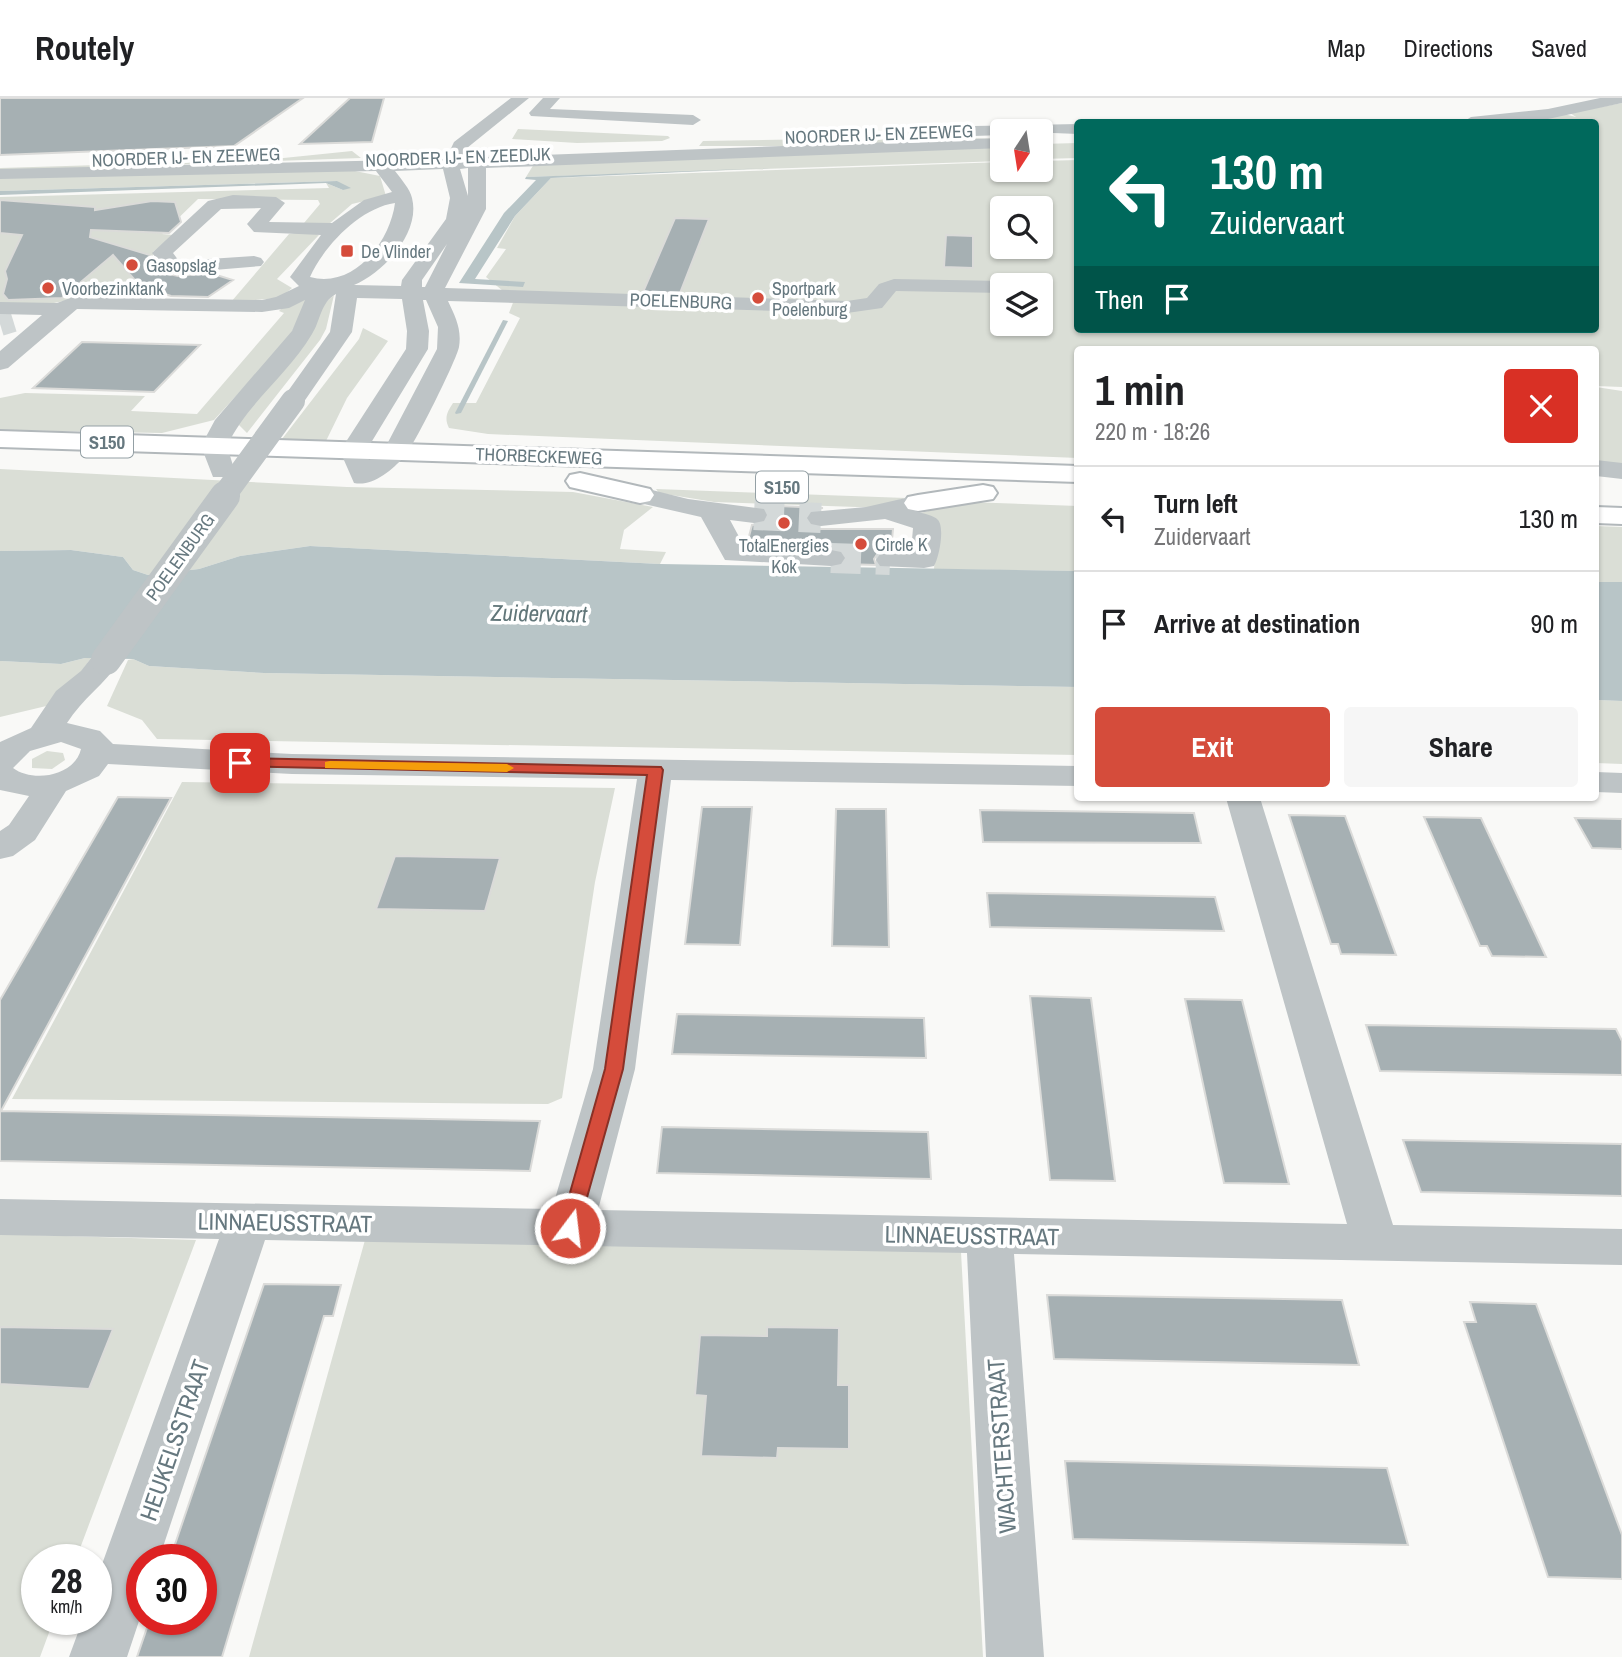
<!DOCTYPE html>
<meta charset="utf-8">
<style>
body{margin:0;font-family:"Archivo Narrow",sans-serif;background:#f6f6f6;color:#202124;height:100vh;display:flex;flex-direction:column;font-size:26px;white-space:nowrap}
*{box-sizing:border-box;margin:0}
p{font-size:23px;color:#757577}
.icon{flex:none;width:38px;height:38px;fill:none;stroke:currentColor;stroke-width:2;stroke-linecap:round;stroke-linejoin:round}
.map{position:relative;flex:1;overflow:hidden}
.details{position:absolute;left:1074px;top:248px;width:525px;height:455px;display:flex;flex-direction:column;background:#fff;border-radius:7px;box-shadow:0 2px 5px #0004}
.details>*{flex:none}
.guide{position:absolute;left:1074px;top:21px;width:525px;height:214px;border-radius:7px;box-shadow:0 2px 5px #0004;background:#00695c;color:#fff;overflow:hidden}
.needle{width:46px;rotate:192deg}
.controls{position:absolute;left:990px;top:21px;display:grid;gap:14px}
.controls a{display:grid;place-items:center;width:63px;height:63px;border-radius:7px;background:#fff;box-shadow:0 2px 5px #0004;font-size:35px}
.speed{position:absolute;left:21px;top:1446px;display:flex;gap:14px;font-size:35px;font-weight:700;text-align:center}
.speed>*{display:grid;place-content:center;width:91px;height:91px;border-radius:50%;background:#fff;box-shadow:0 2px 5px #0004;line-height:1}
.speed small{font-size:18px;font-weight:400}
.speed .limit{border:10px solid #d22;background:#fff;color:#111}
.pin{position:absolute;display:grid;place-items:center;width:60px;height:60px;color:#fff;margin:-30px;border-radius:14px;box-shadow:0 4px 10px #0006}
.me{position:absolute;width:77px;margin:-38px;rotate:15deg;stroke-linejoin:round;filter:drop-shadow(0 0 5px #0008)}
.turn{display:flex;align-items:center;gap:24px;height:147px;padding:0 21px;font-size:32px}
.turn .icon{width:91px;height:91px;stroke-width:2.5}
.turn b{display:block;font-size:49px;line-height:60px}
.then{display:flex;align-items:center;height:66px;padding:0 21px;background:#0003;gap:14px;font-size:26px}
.round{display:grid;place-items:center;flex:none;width:74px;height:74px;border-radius:7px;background:#f6f6f6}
.overview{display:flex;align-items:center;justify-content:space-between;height:119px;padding:0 21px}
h1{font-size:42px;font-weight:800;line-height:52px}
.cta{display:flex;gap:14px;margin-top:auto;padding:14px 21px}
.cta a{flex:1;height:80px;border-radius:7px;background:#d54c3b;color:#fff;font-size:28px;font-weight:800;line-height:80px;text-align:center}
.cta a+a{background:#f6f6f6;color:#202124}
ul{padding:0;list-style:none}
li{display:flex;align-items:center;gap:21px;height:105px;padding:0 21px;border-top:2px solid #e0e0e0}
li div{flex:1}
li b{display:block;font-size:26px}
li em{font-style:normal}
header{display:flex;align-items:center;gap:42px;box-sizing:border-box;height:98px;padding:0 35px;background:#fff;border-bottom:2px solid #e0e0e0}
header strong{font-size:33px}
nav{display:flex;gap:38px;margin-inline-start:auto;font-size:24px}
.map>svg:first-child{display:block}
.green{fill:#daded6;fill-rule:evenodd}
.water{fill:#b8c5c7}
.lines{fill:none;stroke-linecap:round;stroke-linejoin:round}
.stream{fill:#b8c5c7;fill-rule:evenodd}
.building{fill:#a6b0b3;stroke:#dbdbd9;stroke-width:2}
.minor-tunnel-far1{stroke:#d4d9d9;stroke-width:24;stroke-dasharray:24 11;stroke-linecap:butt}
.minor-tunnel{stroke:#d4d9d9;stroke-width:30;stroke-dasharray:30 15;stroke-linecap:butt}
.major-casing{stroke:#b2b8bb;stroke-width:4}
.minor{fill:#bec4c6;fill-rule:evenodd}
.major{fill:#fff;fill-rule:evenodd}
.minor-bridge-far1{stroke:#bec4c6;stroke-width:24}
.minor-bridge{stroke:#bec4c6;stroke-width:30}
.route{fill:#d54c3b;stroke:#8a3126;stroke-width:2}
.slow{fill:#f59e0b}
.poi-dot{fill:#d54c3b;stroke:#fff;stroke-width:2.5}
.labels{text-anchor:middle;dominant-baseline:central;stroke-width:7;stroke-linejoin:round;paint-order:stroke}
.far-street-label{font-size:18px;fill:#66787f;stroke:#fff}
.far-poi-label{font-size:18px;fill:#66787f;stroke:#fff;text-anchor:start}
.shield{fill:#fff;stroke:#94a0a5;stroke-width:2}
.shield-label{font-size:19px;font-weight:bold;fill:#66787f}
.water-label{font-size:23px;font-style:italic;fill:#617679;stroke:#fff}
.near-street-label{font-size:24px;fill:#66787f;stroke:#fff}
</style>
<header>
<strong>Routely</strong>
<nav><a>Map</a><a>Directions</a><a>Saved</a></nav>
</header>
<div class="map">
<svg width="1622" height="1559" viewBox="0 0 1622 1559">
<rect width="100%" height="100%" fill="#f9f9f7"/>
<path class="green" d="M1622 5V289L1596 288V252H1078V360L488 336 449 330C444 320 447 314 453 305H476L520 220 509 215 514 202 486 179 506 151 497 150 515 118 551 80 1003 64V72H1041V63L1078 62V231H1596V24H1500L1564 16 1576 19 1570 15ZM1003 110H1041V149H1003ZM1003 187H1041V226H1003Z
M518 31 668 38 670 40 662 43 577 45 512 41Z
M934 39 1003 41 823 48H699L703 43Z
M1078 45V60L1041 61V46Z
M1003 47V63L526 79 534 66Z
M352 53 361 60 0 73V70L264 62Z
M350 72 380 78 386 98 352 106 329 126 304 125 320 106 318 102 198 101 162 136 173 137 153 154V170L128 184 131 189 143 193 137 202 78 200 54 205 0 206V99L329 90 326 85 343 92 337 83 0 93V79Z
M308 133 319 137 277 181 292 190 280 200 231 204 289 136Z
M311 195 289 240 214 322 162 335 0 332V300L25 295 145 298 131 313 197 316 284 215 279 213 281 211Z
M334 197 326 231 320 242 247 335 236 324 315 214Z
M363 230 388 243 347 300 326 343 282 341 359 241Z
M1596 289 1622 293V367L1596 363Z
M0 371 347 389 573 394 653 409 624 432 620 451 666 454 660 466 310 448 240 458 199 471 148 477 133 472 123 459 71 452 0 453Z
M656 391 906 400 875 409H857L714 404 659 395Z
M967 404 1078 408V473L934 471 937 427 916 416Z
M1596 428 1622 429V484H1596Z
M85 560H91L59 605 0 619V563L61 566Z
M133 561 149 568 264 575 1078 589V657L157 641 142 622 107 608 128 562Z
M1596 602 1622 603V666L1596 665Z
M47 653 63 655 65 662 52 671 32 670V661Z
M182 684 615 690 595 784 562 1000 548 1006 12 1001Z
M0 1136 196 1142 76 1461H37V1521H54L40 1559H0Z
M365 1142 961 1154 983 1559H249Z"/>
<path class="water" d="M771 70 551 80 515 118 475 181 525 184 523 189 459 185 504 115 536 82 525 81 526 79Z
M337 83 351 90 343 92 326 85 0 97V93Z
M310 448 660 466 1078 473V589L264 575 149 568 133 561 85 560 61 566 0 563V453L71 452 123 459 133 472 148 477 199 471 240 458Z
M1596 484H1622V603L1596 602Z"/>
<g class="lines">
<path class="stream" d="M503 222 508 223 461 315 456 316 455 315Z"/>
</g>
<path class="building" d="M0 0H303L234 48 0 57Z
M350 0H384L372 44 300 46Z
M0 102 95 109V112L152 103 175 104 181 124 169 135 91 132 90 139 150 157 165 175 178 178 210 175 233 182 208 199 171 198 140 188 113 157 62 200 8 202 3 196 7 181 5 173 22 137 0 135Z
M675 120 709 121 680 195 643 194Z
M946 137 973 138V170L944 169Z
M82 244 200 247 154 294 33 290Z
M757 407 823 410 811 411 805 419 809 427 820 431H893L891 453 878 455 874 461 876 467 844 466 847 459 842 451 747 446 752 427 765 426 769 418 766 410Z
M118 699 171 700 1 1013 540 1023 530 1073 0 1063V902Z
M702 709H752L740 847 685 846Z
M836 711H886L889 849 832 848Z
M980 712 1194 715 1201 745 983 744Z
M1289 717 1345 718 1396 857 1341 856 1338 846H1331Z
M1424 719 1481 720 1546 859 1492 858 1487 848H1480Z
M1575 720 1622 721V751L1592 750Z
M395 758 500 760 485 813 376 811Z
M987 795 1215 799 1224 833 990 829Z
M1030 898 1091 900 1115 1083 1050 1082Z
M1185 901 1242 902 1289 1086 1224 1085Z
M677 916 924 920 926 960 672 956Z
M1366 927 1616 931 1622 943V977L1380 973Z
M662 1029 928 1034 931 1081 657 1075Z
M1403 1042 1622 1046V1098L1421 1094Z
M264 1186 341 1187 333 1218H324L222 1559H137L150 1521H201V1461H170Z
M1047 1197 1342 1202 1359 1267 1054 1261Z
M1470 1204 1536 1206 1622 1437V1481L1548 1479 1464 1224H1476Z
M0 1229 113 1231 89 1291 0 1286Z
M767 1229 839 1230 838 1287H849V1351L778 1350 777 1360 701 1358 706 1298 695 1297 700 1237 767 1238Z
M1065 1363 1387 1370 1408 1447 1073 1441Z"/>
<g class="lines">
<path class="minor-tunnel-far1" d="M0 226 13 222"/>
<path class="minor-tunnel" d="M754 417 821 420
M831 460 890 462"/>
<defs>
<path id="major" d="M0 333 1078 368V384L0 349Z
M580 375 650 391 654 397 650 403 640 405 570 389 566 383 570 377Z
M983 387 993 389 997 395 993 401 918 413 908 411 904 405 908 399 918 397Z
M1596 409 1622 410V426L1596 425Z"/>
</defs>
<use href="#major" class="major-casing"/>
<path class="minor" d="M511 0H529L467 50 463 60 477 53 486 59 1003 40V50L486 70V111L445 190 847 203 867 200 879 186 894 181 1003 183 1012 187H1003V195L896 193 882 210 847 215 448 203C455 218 462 231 459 249 457 261 413 350 404 359 391 373 372 389 354 385L340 353 406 251 407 233 402 201 357 200 352 234 301 308H285L281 303 330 234 336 196C320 205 321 222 312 236 288 277 247 305 227 348L235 374 231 379H213L201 348 215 322 292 233 305 202 289 210 262 214 77 211 8 270 0 272V253L42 217 0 216V204L57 205 73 199 262 202 276 199 299 188 290 179 321 137 254 134 247 126 261 110 221 111 173 155 179 163 254 158 261 160 264 164 261 168 178 175 166 172 152 155 208 103 233 97 276 99 285 105 269 124 332 125 364 102 392 94 376 73 0 81V71L446 61 454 44ZM468 70V98L460 71ZM443 71 450 100 446 121 402 182 401 188 354 187C383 175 421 135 412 100 410 91 401 81 395 73ZM395 105C390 144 354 191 310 179 324 148 360 110 395 105ZM447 146 425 189H422V182ZM423 202H426L438 229 437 251 385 350 369 362 366 353 428 251 429 233Z
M543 0H560L550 11 693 17 701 22 693 27 531 18 529 15Z
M1600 0H1622V5L1548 21 1463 24 1471 19 1548 11Z
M1078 26V36L1003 33V37L974 38 966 33 974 28Z
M1596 362 1622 365V381L1596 378Z
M640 389 688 401 764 411 767 417 764 423 754 425 730 422 744 448 831 452 841 454 845 460 841 466 831 468 725 462 701 419 631 403 627 397 631 391Z
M910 399 919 401 923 407 916 413C923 416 934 417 938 422 945 430 939 460 934 468L924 470 880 468 876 462 880 456 911 454 913 430 885 421 821 428 811 426 807 420 811 414 866 409Z
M106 553 117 555 121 562C105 586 82 601 67 625L100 633 113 646 292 656 1078 668V688L671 682 635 971 598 1112 1347 1126 1226 700H1260L1393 1127 1622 1131V1167L1014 1156 1044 1559H986L967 1155 265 1142 159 1461H142V1514L127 1559H69L83 1521H96V1483L219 1141 0 1137V1101L552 1111 593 971 637 681 292 676 108 666 99 678 66 693 35 742 13 758 0 761V733L9 727 29 698 0 692V644L31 630 56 593 81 573 95 555ZM61 644 81 651C75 678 33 685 13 670L30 653Z
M1596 674 1622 675V695L1596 694Z"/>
<use href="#major" class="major"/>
<path class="minor-bridge-far1" d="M223 399 293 303"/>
<path class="minor-bridge" d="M106 562 225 398"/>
</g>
<path class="route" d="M240 660 661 669 663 672 623 971 577 1135H563L560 1130 605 971 647 677 235 668V662Z"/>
<path class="slow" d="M330 663 507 666 514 670 507 674 325 670V664Z"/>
<g class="poi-dot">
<rect x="340" y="146" width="14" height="14" rx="3.5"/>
<circle cx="132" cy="167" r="7"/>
<circle cx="48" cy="190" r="7"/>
<circle cx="758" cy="200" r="7"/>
<circle cx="784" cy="425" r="7"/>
<circle cx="861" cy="446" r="7"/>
</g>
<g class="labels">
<g class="far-street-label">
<text transform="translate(879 36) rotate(-2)">NOORDER IJ- EN ZEEWEG</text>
<text transform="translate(186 59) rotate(-2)">NOORDER IJ- EN ZEEWEG</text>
<text transform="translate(458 59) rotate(-2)">NOORDER IJ- EN ZEEDIJK</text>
<text transform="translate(681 203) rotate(2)">POELENBURG</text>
<text transform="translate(539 358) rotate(2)">THORBECKEWEG</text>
<text transform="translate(180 459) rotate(-54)">POELENBURG</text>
</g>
<g class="far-poi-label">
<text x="361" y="153">De Vlinder</text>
<text x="146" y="167">Gasopslag</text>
<text x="62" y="190">Voorbezinktank</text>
<text x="772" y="190">Sportpark<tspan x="772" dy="21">Poelenburg</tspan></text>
<text x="875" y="446">Circle K</text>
<text x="784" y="447" text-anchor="middle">TotalEnergies<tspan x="784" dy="21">Kok</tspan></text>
</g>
<g class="shield">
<rect x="81" y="328.5" width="52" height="31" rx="5"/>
<rect x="756" y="373.5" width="52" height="31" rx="5"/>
</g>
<g class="shield-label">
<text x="107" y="344">S150</text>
<text x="782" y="389">S150</text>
</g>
<g class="water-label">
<text transform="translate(539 515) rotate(1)">Zuidervaart</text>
</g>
<g class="near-street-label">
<text transform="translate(285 1124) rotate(1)">LINNAEUSSTRAAT</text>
<text transform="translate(972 1137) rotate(1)">LINNAEUSSTRAAT</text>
<text transform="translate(174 1342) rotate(-71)">HEUKELSSTRAAT</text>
<text transform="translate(1001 1348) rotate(-94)">WACHTERSTRAAT</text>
</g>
</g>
</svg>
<div class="controls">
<a><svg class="needle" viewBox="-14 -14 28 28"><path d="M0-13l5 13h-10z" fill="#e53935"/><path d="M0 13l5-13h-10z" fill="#757577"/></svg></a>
<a><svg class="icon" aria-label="search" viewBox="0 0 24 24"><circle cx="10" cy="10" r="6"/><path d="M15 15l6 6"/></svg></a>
<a><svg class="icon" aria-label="layers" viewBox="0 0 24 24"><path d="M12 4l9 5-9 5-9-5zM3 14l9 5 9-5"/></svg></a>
</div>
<div class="speed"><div>28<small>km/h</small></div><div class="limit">30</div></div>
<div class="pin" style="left:240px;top:665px;background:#d93025"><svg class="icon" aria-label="arrive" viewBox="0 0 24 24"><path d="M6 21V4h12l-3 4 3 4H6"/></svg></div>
<svg class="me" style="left:570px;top:1130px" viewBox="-20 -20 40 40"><circle r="17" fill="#d54c3b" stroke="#fff" stroke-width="3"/><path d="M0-11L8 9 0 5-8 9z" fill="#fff"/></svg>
<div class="guide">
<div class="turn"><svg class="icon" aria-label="left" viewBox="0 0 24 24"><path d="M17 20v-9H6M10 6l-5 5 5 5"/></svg><div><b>130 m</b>Zuidervaart</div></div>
<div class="then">Then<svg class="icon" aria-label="arrive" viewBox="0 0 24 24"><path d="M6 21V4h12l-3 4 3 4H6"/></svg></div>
</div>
<section class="details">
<div class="overview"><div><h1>1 min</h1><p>220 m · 18:26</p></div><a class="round" style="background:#d93025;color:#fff"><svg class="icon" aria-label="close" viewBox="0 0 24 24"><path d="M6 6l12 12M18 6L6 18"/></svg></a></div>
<ul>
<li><svg class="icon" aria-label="left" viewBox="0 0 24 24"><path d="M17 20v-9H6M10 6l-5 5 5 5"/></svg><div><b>Turn left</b><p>Zuidervaart</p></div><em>130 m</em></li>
<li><svg class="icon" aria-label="arrive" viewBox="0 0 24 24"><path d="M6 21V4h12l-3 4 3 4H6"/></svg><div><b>Arrive at destination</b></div><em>90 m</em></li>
</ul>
<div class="cta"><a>Exit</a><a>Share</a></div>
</section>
</div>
